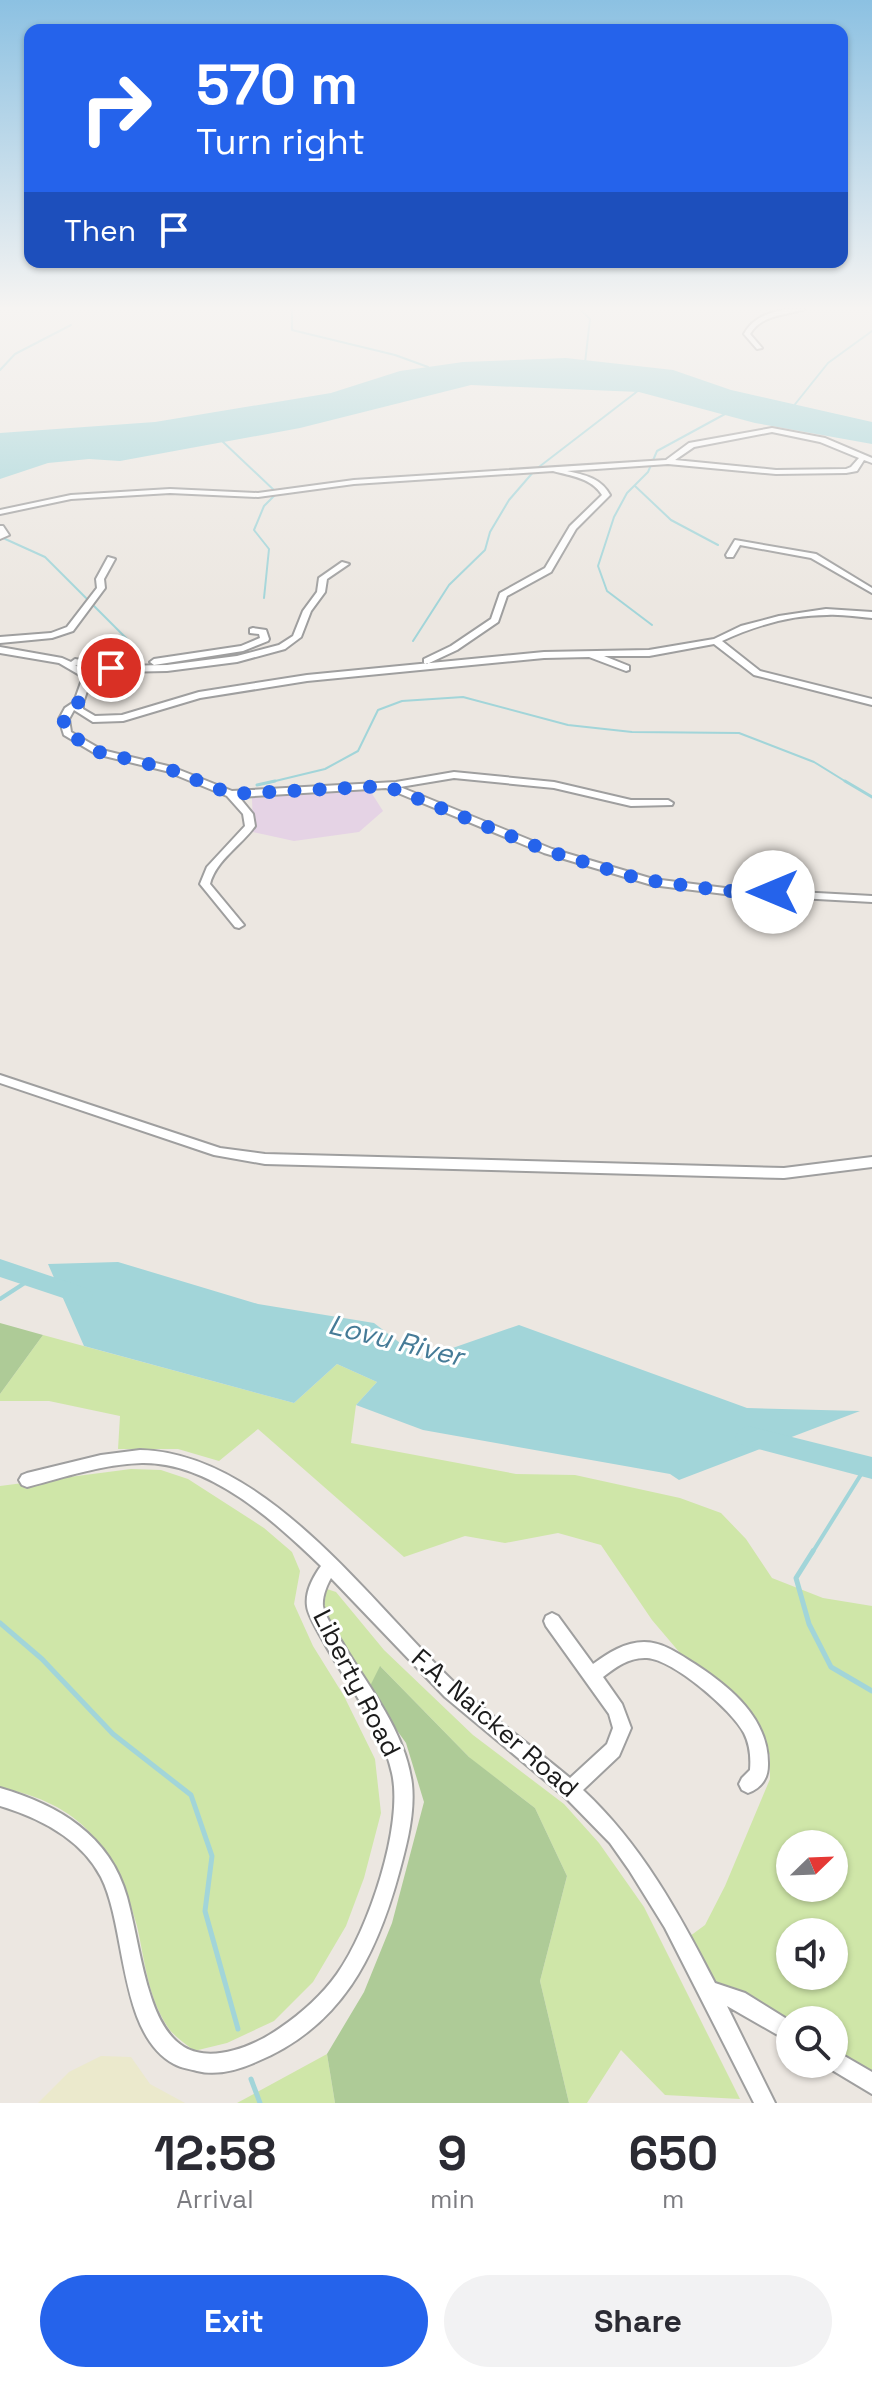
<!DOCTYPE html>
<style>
body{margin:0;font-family:"Space Grotesk",sans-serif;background:#f2f2f3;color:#2b2b33;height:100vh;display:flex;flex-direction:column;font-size:30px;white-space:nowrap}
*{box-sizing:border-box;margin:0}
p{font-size:26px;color:#7c7c81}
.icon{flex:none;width:44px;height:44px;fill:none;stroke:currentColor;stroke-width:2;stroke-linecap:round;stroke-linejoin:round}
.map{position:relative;height:2103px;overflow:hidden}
.drawer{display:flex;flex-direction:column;background:#fff;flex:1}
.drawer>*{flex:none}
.banner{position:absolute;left:24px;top:24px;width:824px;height:244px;border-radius:16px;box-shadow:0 2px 6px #0004;background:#2563eb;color:#fff;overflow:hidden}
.needle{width:52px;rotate:67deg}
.buttons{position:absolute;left:776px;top:1830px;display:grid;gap:16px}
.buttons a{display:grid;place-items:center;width:72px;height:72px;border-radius:50%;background:#fff;box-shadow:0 2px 6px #0004;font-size:40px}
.pin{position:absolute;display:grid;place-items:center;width:68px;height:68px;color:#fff;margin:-34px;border:4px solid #fff;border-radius:50%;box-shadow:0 2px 8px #0007}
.me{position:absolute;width:88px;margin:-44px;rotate:270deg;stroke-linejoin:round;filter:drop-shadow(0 0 6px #0008)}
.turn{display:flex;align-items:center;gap:28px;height:168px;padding:0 40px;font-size:36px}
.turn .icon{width:104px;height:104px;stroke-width:2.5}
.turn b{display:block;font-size:56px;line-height:68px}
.then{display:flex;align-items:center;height:76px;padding:0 40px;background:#0003;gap:16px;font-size:30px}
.eta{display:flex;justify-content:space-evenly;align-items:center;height:136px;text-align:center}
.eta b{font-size:48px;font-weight:600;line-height:56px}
.button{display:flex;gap:16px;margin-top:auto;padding:16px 40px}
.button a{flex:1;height:92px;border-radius:48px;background:#2563eb;color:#fff;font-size:32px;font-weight:600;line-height:92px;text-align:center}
.button a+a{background:#f2f2f3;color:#2b2b33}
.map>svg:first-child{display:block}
.industrial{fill:#e5d3e5}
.farmland{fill:#ebe9cc}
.grass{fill:#cfe6a8;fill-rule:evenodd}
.forest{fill:#aecb97}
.water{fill:#a2d5d9}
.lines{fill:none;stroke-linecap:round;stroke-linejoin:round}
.stream-far3{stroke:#a2d5d9;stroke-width:2}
.stream-far2{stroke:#a2d5d9;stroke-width:3}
.stream-far1{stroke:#a2d5d9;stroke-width:4}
.stream{stroke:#a2d5d9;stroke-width:5}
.river{fill:#a2d5d9;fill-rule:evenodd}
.minor-casing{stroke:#9f9f9f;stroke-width:4}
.minor{fill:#fff;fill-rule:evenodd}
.route{stroke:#2563eb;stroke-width:14;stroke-dasharray:0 25.2}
.labels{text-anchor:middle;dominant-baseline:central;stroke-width:6;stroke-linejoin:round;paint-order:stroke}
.near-street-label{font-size:26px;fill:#1b1b1b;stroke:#fff}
.near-water-label{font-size:28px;font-style:italic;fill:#467b97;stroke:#fff}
</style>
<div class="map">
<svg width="872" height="2103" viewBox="0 0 872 2103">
<rect width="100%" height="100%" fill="#ece7e1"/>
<path class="industrial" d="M369 789 383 811 359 832 294 841 253 832 252 798Z"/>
<path class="farmland" d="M101 2056 131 2057 150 2084 185 2103H38L69 2072Z"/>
<path class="grass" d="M43 1335 294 1403 337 1364 377 1382 356 1405 351 1443 516 1474 575 1475 680 1498 721 1513 746 1539 772 1578 823 1598 872 1606V2073L834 2051V2020L790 2023 712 1986 686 1939 705 1925 725 1886 770 1779V1755L737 1695 686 1660 652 1620 601 1545 558 1533 505 1543 465 1536 404 1557 258 1429 219 1461 178 1449H118L120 1416 49 1401H0V1394ZM790 1844H834V1888H790ZM790 1932H834V1976H790Z
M131 1469 161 1470 188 1479 264 1528 292 1552 300 1571 294 1604 313 1646 344 1696 375 1759 381 1813 364 1878 346 1926 313 1982 274 2021 227 2043 194 2051C185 2043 173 2036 167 2026 147 1994 145 1961 137 1926 117 1849 80 1802 0 1788V1486Z
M324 1588 336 1592 384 1650 473 1735 564 1804 599 1843 644 1907 740 2099 665 2095 621 2050 587 2103H569L540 1981 567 1876 535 1808 471 1759 381 1667 368 1690 322 1612Z
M327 2054 335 2103H237Z"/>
<path class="forest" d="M0 1323 43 1335 0 1394Z
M380 1666 469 1757 535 1808 567 1876 540 1981 569 2103H335L327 2054 364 1992 392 1923 424 1802 406 1743 368 1690Z"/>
<path class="water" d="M566 358 673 370 731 390 872 422V444L755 423 639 392 471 385 300 428 120 461 89 459 48 463 0 479V433L155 422 331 393 400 371 463 362Z
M118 1262 258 1304 374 1323 421 1359 519 1325 747 1408 860 1411 679 1480 670 1474 423 1430 356 1405 377 1382 337 1364 294 1403 84 1346 48 1264Z"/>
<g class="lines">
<path class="stream-far3" d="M292 309V330L395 355 428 367
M580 309 590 319 585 363
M0 370 15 354 71 325
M792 408 828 363 872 331
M221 440 277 493 264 506 254 530 269 549 264 598
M635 486 671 520 718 545
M3 538 45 557 129 641
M652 625 607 591 598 566 614 517 627 493 648 472 657 451 725 414
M413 641 449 585 485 550 490 532 509 500 535 470 639 390
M267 783 325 769 358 751 378 710 402 701 463 697 568 725 632 732 739 733 814 762 848 783"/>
<path class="stream-far2" d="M845 781 872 797
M257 785 275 781"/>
<path class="stream-far1" d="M0 1299 34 1277
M812 1553 865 1468"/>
<path class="stream" d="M813 1551 796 1578 809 1624 831 1667 872 1691
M0 1623 42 1659 113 1734 191 1795 212 1856 205 1911 238 2029
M251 2079 260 2103"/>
<path class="river" d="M0 1259 89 1289 93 1295 89 1301 81 1304 0 1277Z
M748 1426 872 1457V1479L739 1444 735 1437 739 1430Z"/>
<defs>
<path id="minor" d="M787 309H804C785 316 762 314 750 334L762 348 757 349 744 334C753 317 769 313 787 309Z
M772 428 825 438 872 458V463L864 460 857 471 846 473 776 474 668 464 567 471C585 475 601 478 610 495L576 529 551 572 507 596 498 622 457 650 427 664 424 663V659L451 646 491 619 500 593 545 568 570 526 602 495C592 478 571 476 553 471L354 484 258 497 170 493 71 499 0 514V510L71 495 170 489 258 493 354 480 666 460 689 443ZM772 432 820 442 859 458 851 467 846 469 776 470 675 460 694 447Z
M0 526H3L9 535 0 539Z
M735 540 816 554 872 588V593L811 558 740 545 733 557H727L726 555Z
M108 557 115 559 104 579 105 588 73 631 52 638 0 643V637L51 633 67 627 97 588 96 579Z
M342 562 349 564 327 579 325 592 311 611 301 637 285 649 237 662 167 671 118 672 75 665 92 676 83 703V709L95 716 122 715 199 692 307 675 544 652 649 650 714 639 741 626 779 616 826 609 872 612V618C857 617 842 614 827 615 791 615 754 626 722 641L760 671 872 699V705L754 675 714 644 649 656H604L629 666V670L626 671 589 657 544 658 307 681 200 698 123 721 93 722 74 710 69 719 71 732 102 750 172 767 232 791 396 782 454 772 554 782 631 800H668L673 803 672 805 631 806 554 788 454 778 400 787 552 849 653 879 725 888 872 896V902L725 894 652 885 544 853 386 788 239 797 253 814 255 826C242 845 216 860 210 884L244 925 239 928 235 927 200 884 207 867 245 826 243 814 227 796 166 771 96 754 64 735 59 719 65 708 74 702 83 677 59 663 0 653V647L62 658 71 662 75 659 118 666 167 665 237 656 279 645 293 636 303 611 317 592 319 578Z
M253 628 266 630 269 639 268 641 243 651 154 665 150 662 154 659 241 646 260 638 259 634 250 633V629Z
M0 1075 220 1148 265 1154 784 1168 872 1157V1167L784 1178 265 1164 214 1155 0 1083Z
M140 1450C267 1453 371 1604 456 1684 492 1718 532 1746 570 1778L607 1744 613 1728 609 1714 546 1626 544 1621 546 1616 552 1613 558 1616 593 1664C608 1653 625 1642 644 1642 663 1642 679 1654 695 1664 730 1687 769 1718 768 1765 768 1779 761 1788 748 1793L742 1790 739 1784 742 1778 750 1770C751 1757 750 1745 744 1733 732 1710 674 1660 647 1658 629 1657 616 1667 603 1677L622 1704 631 1728 619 1756 583 1790C641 1844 679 1913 715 1983L745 1993 790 2021V2042L727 2006 775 2103H754L665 1928 629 1870 610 1843 566 1798 445 1697 331 1578C327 1585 322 1597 323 1606 325 1618 340 1638 346 1649 371 1690 406 1734 412 1784 415 1813 407 1844 399 1873 376 1957 341 2027 256 2062 238 2070 217 2076 197 2071 190 2069 181 2068 174 2064 118 2034 127 1928 101 1877 81 1839 40 1818 0 1806V1788C58 1805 110 1835 127 1897 136 1930 140 1964 151 1997 157 2015 166 2036 184 2047 213 2064 256 2045 280 2028 302 2013 322 1995 337 1974 368 1931 404 1825 392 1773 381 1725 348 1686 325 1644 320 1635 308 1616 307 1606 305 1592 313 1577 321 1566 275 1522 211 1462 142 1463 103 1464 65 1477 27 1487L22 1485 19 1480 22 1475 27 1473 101 1455Z
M834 2050 872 2072V2094L827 2067 826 2064H834Z"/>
</defs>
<use href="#minor" class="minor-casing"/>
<use href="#minor" class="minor"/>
</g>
<linearGradient id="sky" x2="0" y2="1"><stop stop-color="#8cc1e2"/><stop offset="0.51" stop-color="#f6f4f2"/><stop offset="1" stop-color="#f6f4f2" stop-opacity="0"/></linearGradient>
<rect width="872" height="604" fill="url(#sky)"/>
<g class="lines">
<path class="route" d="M111 668 89 679 78 703 68 710 63 724 67 733 99 752 169 769 231 794 386 786 548 851 640 879 725 891 773 892"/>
</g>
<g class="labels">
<g class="near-street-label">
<text transform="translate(357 1683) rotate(63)">Liberty Road</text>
<text transform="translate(495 1723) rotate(41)">F.A. Naicker Road</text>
</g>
<g class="near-water-label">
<text transform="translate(396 1340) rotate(14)">Lovu River</text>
</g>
</g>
</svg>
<div class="buttons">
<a><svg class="needle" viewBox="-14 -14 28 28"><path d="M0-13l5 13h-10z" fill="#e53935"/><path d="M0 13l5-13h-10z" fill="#7c7c81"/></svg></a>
<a><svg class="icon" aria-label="sound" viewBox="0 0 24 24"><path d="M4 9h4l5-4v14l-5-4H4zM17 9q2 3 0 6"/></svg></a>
<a><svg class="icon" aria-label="search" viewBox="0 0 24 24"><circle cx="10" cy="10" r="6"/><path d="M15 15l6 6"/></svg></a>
</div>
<div class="pin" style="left:111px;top:668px;background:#d93025"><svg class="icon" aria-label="arrive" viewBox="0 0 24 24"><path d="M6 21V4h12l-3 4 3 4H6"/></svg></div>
<svg class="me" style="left:773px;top:892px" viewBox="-20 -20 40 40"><circle r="19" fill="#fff"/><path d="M0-13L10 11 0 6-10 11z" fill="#2563eb"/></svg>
<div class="banner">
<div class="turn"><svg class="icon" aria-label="right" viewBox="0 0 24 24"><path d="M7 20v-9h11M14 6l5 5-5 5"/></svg><div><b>570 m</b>Turn right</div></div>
<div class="then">Then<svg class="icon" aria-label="arrive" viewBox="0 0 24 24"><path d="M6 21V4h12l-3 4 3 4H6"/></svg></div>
</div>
</div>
<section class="drawer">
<div class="eta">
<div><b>12:58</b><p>Arrival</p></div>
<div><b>9</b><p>min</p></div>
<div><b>650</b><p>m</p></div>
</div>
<div class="button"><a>Exit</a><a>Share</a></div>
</section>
